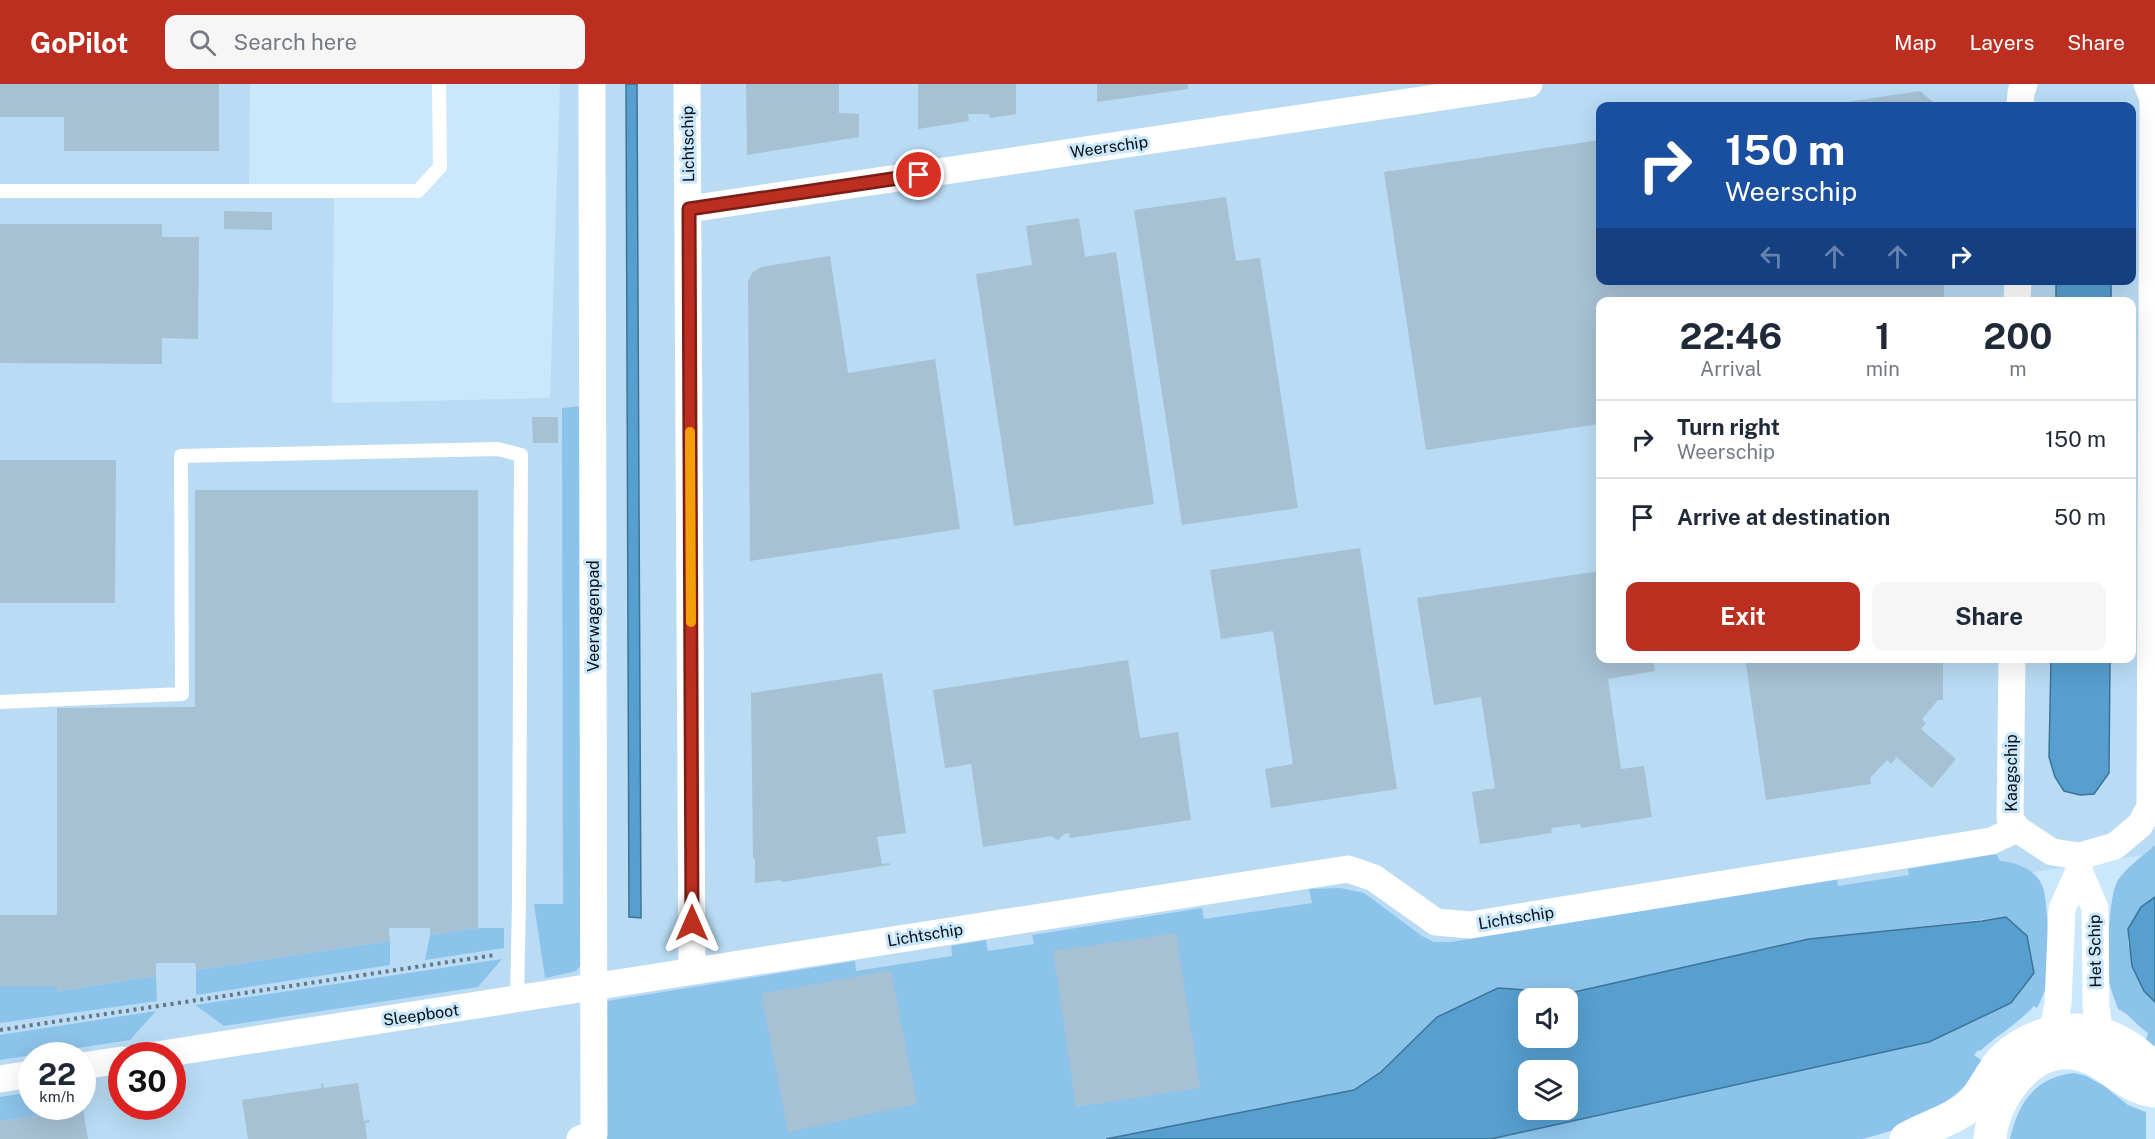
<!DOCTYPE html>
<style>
body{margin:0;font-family:"Public Sans",sans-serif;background:#f6f6f7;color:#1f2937;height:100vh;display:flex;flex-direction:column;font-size:22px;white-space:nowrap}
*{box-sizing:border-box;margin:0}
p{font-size:20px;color:#747a83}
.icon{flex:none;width:33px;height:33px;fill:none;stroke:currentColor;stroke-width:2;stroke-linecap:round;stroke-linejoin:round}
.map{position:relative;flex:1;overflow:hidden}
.panel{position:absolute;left:1596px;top:213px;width:540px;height:366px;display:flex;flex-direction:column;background:#fff;border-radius:12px;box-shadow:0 6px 24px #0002}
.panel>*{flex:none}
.hud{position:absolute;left:1596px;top:18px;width:540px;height:183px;border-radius:12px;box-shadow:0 6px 24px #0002;background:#1a4fa0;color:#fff;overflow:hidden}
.fabs{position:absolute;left:1518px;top:904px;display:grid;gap:12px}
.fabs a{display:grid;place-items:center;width:60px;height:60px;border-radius:12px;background:#fff;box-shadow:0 6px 24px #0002;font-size:30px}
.speed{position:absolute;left:18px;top:958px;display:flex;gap:12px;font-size:30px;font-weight:700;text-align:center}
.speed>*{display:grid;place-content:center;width:78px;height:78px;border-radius:50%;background:#fff;box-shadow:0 6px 24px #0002;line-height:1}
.speed small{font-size:15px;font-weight:400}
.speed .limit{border:9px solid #d22;background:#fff;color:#111}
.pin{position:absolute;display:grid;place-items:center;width:51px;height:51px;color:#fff;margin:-26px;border:3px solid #fff;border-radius:50%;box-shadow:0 2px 6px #0007}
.me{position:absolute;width:66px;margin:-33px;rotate:0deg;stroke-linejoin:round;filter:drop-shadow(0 0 4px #0008)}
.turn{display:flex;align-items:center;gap:21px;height:126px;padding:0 30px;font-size:27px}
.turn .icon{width:78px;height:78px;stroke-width:2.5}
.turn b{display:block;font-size:42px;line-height:51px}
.lanes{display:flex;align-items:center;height:57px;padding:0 30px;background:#0003;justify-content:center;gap:30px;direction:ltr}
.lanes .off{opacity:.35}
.eta{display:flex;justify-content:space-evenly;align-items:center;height:102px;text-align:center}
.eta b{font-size:36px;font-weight:700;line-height:42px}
.action{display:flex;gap:12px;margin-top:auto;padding:12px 30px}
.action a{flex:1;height:69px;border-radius:12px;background:#bb2e20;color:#fff;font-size:24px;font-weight:700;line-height:69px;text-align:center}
.action a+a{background:#f6f6f7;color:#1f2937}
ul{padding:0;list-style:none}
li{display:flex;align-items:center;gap:18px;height:78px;padding:0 30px;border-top:2px solid #e0e1e3}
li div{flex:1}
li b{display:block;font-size:22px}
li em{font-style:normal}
header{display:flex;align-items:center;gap:36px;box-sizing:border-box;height:84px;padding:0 30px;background:#bb2e20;color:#fff}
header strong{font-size:28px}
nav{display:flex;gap:33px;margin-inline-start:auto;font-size:21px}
.search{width:420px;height:54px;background:#f6f6f7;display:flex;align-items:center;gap:15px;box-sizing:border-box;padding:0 21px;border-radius:12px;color:#747a83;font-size:22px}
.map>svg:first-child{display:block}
.built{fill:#b9dbf4;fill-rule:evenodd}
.green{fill:#8cc3ea}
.water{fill:#569fcf;stroke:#3d7397;stroke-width:1.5;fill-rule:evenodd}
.building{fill:#a6c1d4}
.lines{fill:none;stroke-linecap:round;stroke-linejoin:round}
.path{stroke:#657784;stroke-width:4;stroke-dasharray:3 4.5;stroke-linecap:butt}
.lane{stroke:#fff;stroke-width:14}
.street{stroke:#fff;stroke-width:27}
.secondary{stroke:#fff;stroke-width:33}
.route-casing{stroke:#7a1e15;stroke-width:15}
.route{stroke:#bb2e20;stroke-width:10}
.slow{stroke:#f59e0b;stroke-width:10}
.labels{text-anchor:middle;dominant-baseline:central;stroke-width:6;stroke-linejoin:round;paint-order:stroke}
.street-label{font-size:16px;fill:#040d13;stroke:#cbe7fb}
</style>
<header>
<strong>GoPilot</strong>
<div class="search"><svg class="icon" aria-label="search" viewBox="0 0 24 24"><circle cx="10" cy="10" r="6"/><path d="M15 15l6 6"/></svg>Search here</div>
<nav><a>Map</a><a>Layers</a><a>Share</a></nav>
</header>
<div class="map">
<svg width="2155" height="1055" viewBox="0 0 2155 1055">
<rect width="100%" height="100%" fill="#cbe7fb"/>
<path class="built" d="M0 0H250L249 114H334L332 319 550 314 560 0H2155V769L1932 804 1544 915H1528V920L1074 1049 754 1055H0ZM1600 22H2132V196H1600ZM1600 218H2132V574H1600ZM32 972H82V1023H32ZM122 972H172V1023H122Z"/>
<path class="green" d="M582 322 583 878 576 887 545 894 534 820H563L562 324Z
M2155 761V813L2141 823 2128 845V859L2144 907 2155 918V962L2145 959 2148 949C2137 942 2127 928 2118 925 2115 916 2111 907 2109 898 2107 879 2108 811 2118 796 2127 783 2143 772 2155 761Z
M1996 770 2000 777C2016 778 2035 785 2042 801 2048 811 2050 886 2047 898 2045 908 2041 916 2037 924L2034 922C2018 940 1997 951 1980 967L1978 966 1974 971 1984 978C1977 987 1971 997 1963 1004 1934 1030 1899 1047 1862 1055H1491L1929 958 2011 919 2006 833 1809 855 1570 909 1498 904 1437 933 1381 988 1354 1006 1106 1055H605L607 917 855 877 856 887 952 872 951 862 986 856 988 867 1034 860 1032 851 1202 824 1204 835 1312 819 1309 805 1340 804 1364 809 1422 852 1434 858H1451L1837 794 1838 802 1909 791 1908 785Z
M478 844H504V864L425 876 430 851Z
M390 857V881L196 911V886Z
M502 875 478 903 224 942 195 921Z
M156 892 157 917 0 939V902H57L58 907Z
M156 927 130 956 0 976V951Z
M2074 989 2086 992 2104 1002 2128 1021 2146 1028V1055H2010C2018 1019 2035 993 2074 989Z
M31 1008 32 1023H82L83 1020V1025L0 1037V1013Z"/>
<path class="water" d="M626 0H637L641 834 629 833Z
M2056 197H2111V217H2056Z
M2051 575H2110L2109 689 2094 710 2080 711 2064 707 2055 693 2049 673Z
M2155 813V918L2144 907 2132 882 2128 845 2141 823Z
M2006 833 2027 852 2034 889 2011 919 1929 958 1491 1055H1106L1354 1006 1381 988 1437 933 1498 904 1570 909 1809 855 1982 837ZM1528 915H1568V954H1528ZM1528 987H1568V1026H1528Z"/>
<path class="building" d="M0 0H219V67H64V33H0Z
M746 0H839V29L859 30V53L747 71Z
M918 0H1016V30L990 34 989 30H968L969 37 918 45Z
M1097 0H1188V5L1097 18Z
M1920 7 1938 22H1828L1827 21Z
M1600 56V196H1944V218H1600V340L1426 366 1384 88Z
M1226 113 1236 177 1260 174 1298 424 1182 441 1134 126Z
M224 127 272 128V146L224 145Z
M1079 134 1085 173 1116 168 1154 420 1014 442 976 190 1032 181 1026 142Z
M0 140H162V153H199L198 255 162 254V280L0 279Z
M830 172 848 289 935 275 960 445 750 477 748 198 752 189 761 183Z
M532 333H558V359H533Z
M0 376H116L115 519H0Z
M195 406H478V844L430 851V844H389L390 857 196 886 195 879H156V892L57 907V902H0V831H57V624L195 623Z
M1360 464 1397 705 1271 724 1265 685 1293 680 1273 547 1221 555 1210 486Z
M1600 487V574H1653L1655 587 1608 595 1621 685 1644 682 1652 733 1581 744 1580 740 1551 744 1552 749 1480 760 1472 708 1495 704 1481 613 1434 621 1417 514Z
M1745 574H1943V616H1938L1922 635 1926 639 1921 645 1956 675 1932 704 1894 671 1896 674 1891 680 1887 676 1870 694 1871 700 1766 716Z
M1128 576 1140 654 1178 648 1191 736 1070 754 1069 749 1064 750 1058 756 1051 752 983 763 971 680 945 684 933 606Z
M882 589 906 749 877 753 882 780 889 779 890 781 782 798 781 796 755 799V774H753L751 607 753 609Z
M1176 849 1200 1004 1076 1023 1053 867Z
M891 886 917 1020 788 1048 761 910Z
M321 999H323L324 1004 358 999 364 1037 369 1036 370 1038 365 1039 367 1055H248L242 1016 322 1004Z
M83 1025 88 1055H0V1037Z"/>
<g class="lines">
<path class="path" d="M0 946 495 871"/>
<path class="lane" d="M0 107H418L440 83 439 0
M0 618 182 610 181 372 498 365 521 371 519 819 517 916"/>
<path class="street" d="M687 0 692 887
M2020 22 2021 8 2024 0
M689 125 1529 0
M2017 218 2018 196
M2012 574 2010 734 2017 745 2052 768 2080 772 2115 762 2140 741 2150 723 2153 15 2147 0
M2079 787 2095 824 2096 923 2100 950
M2052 949 2058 920 2062 825 2079 787 2080 772
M150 972 1348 785 1374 794 1436 838 1470 841 1991 757 2017 745
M82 982 122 976
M0 995 32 990
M580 1055 594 1050 592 0"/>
<path class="secondary" d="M1906 1055C1926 1043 1949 1038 1968 1023 1985 1009 1991 983 2010 969 2027 955 2052 946 2074 946 2103 945 2142 965 2155 991
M1990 1055C1991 1034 2002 1012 2015 996 2039 968 2070 960 2102 980 2120 991 2133 1005 2155 1007"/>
</g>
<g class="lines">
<defs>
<path id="route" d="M692 839 689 125 919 91"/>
</defs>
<use href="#route" class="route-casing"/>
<use href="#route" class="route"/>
<path class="slow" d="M690 348 691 538"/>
</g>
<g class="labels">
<g class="street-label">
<text transform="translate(688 60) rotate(-91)">Lichtschip</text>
<text transform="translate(1109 63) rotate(-8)">Weerschip</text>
<text transform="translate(593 532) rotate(-90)">Veerwagenpad</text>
<text transform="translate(2011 689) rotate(-90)">Kaagschip</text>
<text transform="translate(1516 834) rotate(-9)">Lichtschip</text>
<text transform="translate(925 851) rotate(-9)">Lichtschip</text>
<text transform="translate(2095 867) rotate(-91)">Het Schip</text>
<text transform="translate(421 931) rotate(-8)">Sleepboot</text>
</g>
</g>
</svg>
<div class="fabs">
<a><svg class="icon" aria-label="sound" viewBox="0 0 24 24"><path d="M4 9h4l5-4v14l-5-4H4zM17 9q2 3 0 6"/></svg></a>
<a><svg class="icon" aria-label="layers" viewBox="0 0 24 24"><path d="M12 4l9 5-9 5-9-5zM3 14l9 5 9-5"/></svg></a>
</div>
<div class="speed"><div>22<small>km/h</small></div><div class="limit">30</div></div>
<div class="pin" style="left:919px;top:91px;background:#d93025"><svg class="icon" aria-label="arrive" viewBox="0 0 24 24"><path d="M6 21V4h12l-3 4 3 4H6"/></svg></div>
<svg class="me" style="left:692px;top:839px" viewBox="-20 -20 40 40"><path d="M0-17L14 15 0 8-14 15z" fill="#bb2e20" stroke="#fff" stroke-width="4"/></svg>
<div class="hud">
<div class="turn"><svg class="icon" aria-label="right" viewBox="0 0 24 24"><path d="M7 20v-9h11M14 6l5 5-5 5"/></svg><div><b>150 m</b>Weerschip</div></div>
<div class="lanes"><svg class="icon off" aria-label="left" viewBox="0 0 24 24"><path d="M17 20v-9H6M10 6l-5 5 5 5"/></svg><svg class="icon off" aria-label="ahead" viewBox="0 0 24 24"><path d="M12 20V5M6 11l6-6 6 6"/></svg><svg class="icon off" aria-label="ahead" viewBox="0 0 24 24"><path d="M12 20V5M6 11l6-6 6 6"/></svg><svg class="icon" aria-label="right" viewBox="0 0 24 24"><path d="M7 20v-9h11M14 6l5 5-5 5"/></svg></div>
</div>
<section class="panel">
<div class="eta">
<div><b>22:46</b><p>Arrival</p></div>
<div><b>1</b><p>min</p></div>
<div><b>200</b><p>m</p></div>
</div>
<ul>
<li><svg class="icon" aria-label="right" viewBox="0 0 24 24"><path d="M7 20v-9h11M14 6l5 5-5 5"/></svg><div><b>Turn right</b><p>Weerschip</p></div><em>150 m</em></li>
<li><svg class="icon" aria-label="arrive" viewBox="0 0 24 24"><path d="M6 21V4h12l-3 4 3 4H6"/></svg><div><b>Arrive at destination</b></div><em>50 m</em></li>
</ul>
<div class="action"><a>Exit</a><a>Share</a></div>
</section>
</div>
